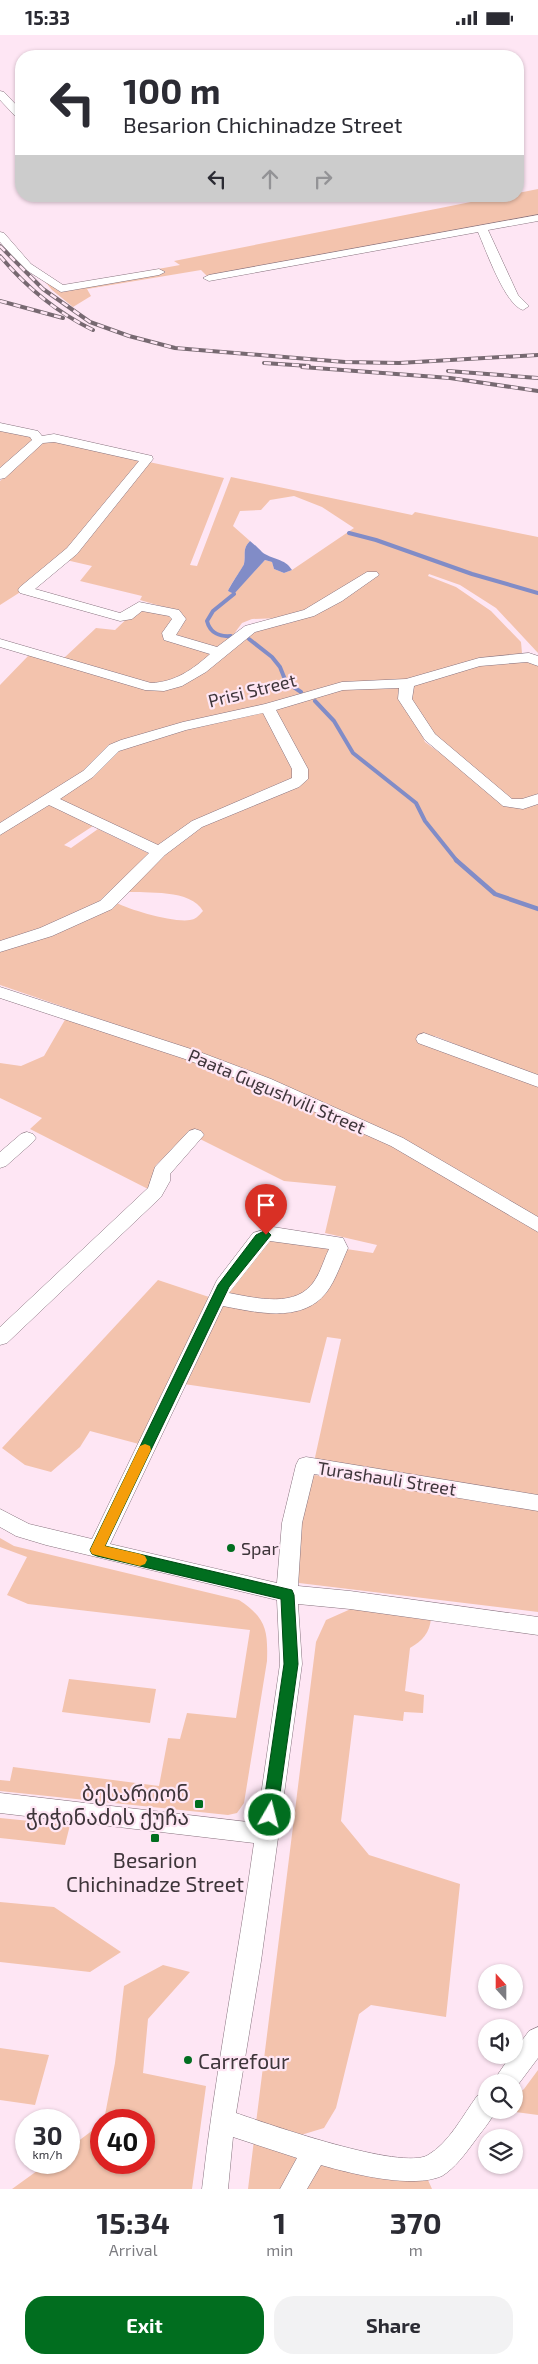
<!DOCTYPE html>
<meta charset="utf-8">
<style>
body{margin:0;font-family:"Exo 2","Noto Sans Georgian",sans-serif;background:#f2f2f3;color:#2b2b33;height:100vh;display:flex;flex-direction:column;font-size:19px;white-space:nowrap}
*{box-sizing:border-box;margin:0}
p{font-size:16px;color:#7c7c81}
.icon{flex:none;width:28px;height:28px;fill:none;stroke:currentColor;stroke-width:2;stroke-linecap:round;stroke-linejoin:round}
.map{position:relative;height:2154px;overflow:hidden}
.details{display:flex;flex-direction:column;background:#fff;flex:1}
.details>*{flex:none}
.guide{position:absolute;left:15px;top:15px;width:509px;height:152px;border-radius:20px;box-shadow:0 1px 4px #0004;background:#fff;color:#2b2b33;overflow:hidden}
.needle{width:32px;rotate:339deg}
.tools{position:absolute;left:478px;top:1929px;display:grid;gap:10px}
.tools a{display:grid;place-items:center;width:45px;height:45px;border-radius:50%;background:#fff;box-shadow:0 1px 4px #0004;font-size:25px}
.speed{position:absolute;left:15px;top:2074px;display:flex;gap:10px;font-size:25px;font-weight:700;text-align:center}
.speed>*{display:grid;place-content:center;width:65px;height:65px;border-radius:50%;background:#fff;box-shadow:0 1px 4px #0004;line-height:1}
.speed small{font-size:12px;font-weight:400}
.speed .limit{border:8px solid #d22;background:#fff;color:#111}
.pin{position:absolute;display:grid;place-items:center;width:42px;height:42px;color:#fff;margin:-51px -21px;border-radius:50% 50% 50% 0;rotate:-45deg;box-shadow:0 0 5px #0007}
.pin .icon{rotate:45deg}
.me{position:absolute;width:55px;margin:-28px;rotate:8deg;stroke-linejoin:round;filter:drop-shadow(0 0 4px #0008)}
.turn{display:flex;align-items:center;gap:18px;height:105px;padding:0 25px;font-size:22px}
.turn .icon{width:65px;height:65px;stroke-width:2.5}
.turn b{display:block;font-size:35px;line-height:42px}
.lanes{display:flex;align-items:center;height:48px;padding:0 25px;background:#0003;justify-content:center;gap:25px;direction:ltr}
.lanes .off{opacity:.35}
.eta{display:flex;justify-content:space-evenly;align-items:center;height:85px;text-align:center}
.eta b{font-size:30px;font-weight:700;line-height:35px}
.primary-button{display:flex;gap:10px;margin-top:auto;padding:10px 25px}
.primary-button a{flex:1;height:58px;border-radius:20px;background:#016e1f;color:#fff;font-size:20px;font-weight:700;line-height:58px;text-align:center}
.primary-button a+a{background:#f2f2f3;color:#2b2b33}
.status{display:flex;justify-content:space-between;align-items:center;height:35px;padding:0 25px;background:#fff;direction:ltr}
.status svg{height:14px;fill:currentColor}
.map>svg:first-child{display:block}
.green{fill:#f3c3ad;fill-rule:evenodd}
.water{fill:#818cc7}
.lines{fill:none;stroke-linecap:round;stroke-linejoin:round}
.stream-far1{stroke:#818cc7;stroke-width:4}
.stream{stroke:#818cc7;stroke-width:4.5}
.minor-casing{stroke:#87727e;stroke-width:1}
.minor{fill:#fff;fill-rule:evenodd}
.rail-casing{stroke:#776971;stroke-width:4}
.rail{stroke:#fee6f4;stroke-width:2.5;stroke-dasharray:7;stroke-linecap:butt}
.route{fill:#016e1f;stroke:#014814}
.slow{fill:#f59e0b}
.poi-dot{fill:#016e1f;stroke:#fee6f4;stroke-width:2}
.labels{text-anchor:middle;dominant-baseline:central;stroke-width:4.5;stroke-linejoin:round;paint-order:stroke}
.street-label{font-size:18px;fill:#3e353a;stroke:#fee6f4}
.poi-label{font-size:18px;fill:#3e353a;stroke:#fee6f4;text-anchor:start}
.near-poi-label{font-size:21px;fill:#3e353a;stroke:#fee6f4;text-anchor:end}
</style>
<div class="status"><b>15:33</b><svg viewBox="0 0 49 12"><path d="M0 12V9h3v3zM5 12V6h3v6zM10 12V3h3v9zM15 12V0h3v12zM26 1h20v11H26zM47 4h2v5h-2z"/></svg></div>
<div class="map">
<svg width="538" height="2154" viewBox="0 0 538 2154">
<rect width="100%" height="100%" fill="#fee6f4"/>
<path class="green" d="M538 154V181L207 241 201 235 87 254 91 261 73 272 52 255 37 237 65 251 180 230 174 226 501 161H518V158Z
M0 394 29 400 33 406 0 435Z
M50 405 135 423 139 427 72 512 22 556 0 570V446L42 408Z
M149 427 224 443 190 530 197 531 231 442 412 480 415 477 538 502V618L496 573 460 550 429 539 428 541 456 552 491 576 521 607 522 618 403 645H378L128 704 83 738 0 789V650L30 619 163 656 243 603 262 593 290 588 319 577 317 571 281 583 252 584 242 588 222 615 179 603 175 599 180 595 184 585 174 575 140 565 142 561 80 546 92 531 66 525ZM294 461 322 472 354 493 292 535 284 538 274 534 272 527 265 525 234 558 228 556C231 548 243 533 244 529 246 519 242 514 250 506L233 491 240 476 261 475 270 465Z
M137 574 174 581 167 598 213 619 176 646 150 650 64 623 96 593 115 595Z
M530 627 538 629V762L530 765H509L438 707 411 668 414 649 484 628Z
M398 650 425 707 513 771 538 769V1043L435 1001 431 1008 538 1049V1185L397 1104 201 1019 0 950V916L117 868C130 875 180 890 194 884 198 882 201 878 203 876 191 854 147 858 124 857L163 819 188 803 203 789 301 750 275 676 278 672 341 654Z
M262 677 266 679 297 742 161 812 61 767 60 762 118 714 184 694Z
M53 770 93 791 64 810 71 813 98 794 150 819 104 868 0 909V799L43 772Z
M66 983 181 1020 394 1108 538 1195V1464L314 1427 341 1304 327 1302 310 1368 184 1349 226 1255 267 1204 273 1203 373 1218 377 1210 325 1198 336 1151 284 1146 200 1104 204 1099 193 1095 156 1130 150 1155 30 1094 42 1083 0 1063V1028L21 1031 44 1021Z
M158 1245 209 1262 139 1409 90 1396 80 1412 51 1437 25 1430 2 1413Z
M315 1440 538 1474V1577L299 1548 293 1536 309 1445Z
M0 1503 14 1511 239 1565C266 1583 268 1595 267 1626L244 1768 237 1778 228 1780 0 1756V1745L10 1746 13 1732 159 1751 168 1703 180 1704 187 1678 236 1683 250 1595 28 1569 7 1560 27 1522 0 1512Z
M353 1573 431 1583C430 1598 422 1606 410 1613L405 1656 424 1660 423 1678 404 1677 403 1686 354 1680 341 1786 369 1820 460 1849 446 1982 371 1970 359 1979 336 2073 324 2093 301 2100 256 2088 316 1607 326 1585Z
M69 1644 156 1654 150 1688 62 1677Z
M0 1783 70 1790 65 1810 0 1803Z
M0 1867 54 1872 121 1917 90 1937 0 1927Z
M163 1930 190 1937 148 1984 143 2038 206 2051 192 2154H12L48 2128H69V2113L101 2089V2128H144V2085H104L115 2028 124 1951Z
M0 2013 49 2020 35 2070 0 2065Z
M538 2035V2080L501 2075H514V2063L524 2054Z
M254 2105 303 2122 285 2154H248Z
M317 2125 428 2145 432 2154H300Z"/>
<path class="water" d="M250 506C255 510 258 513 262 517 272 525 285 523 292 535L284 538 274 534 272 527 265 525 234 559 228 556C231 549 243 532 244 529 246 519 242 514 250 506Z"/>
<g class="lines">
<path class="stream-far1" d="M349 498 376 505 472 539 538 558
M231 601C220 602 210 598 207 586L213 576 234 559
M249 604 272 622 280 632 286 647 301 657
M315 666 334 686 353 718 416 768 425 786 457 826"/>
<path class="stream" d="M456 825 495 859 538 874"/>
<defs>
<path id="minor" d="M0 56 4 57 21 75V84L17 83 0 65Z
M538 180V186L488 195 518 260 529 271 523 275C505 270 486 215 478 197L209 246 203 243 209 240Z
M0 197 4 198 31 229 63 250 159 234 165 237 159 240 61 257 23 233 0 207Z
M0 388 38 396 42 401 54 399 152 421 153 424 77 519 35 554 120 578 139 567 179 575 186 584 176 600 217 612 245 591 304 575 367 537H377L379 540 342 566 314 581 255 597 206 637 182 651 164 656 145 655 0 612V604L151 648C175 647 192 635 210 619L164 605 162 598 172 584 169 581 142 576 132 584 120 586 20 558 18 555 20 552 67 513 139 426 54 407 43 408 5 443 0 444V433L32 405 30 402 0 396Z
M529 618 538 621V631L527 627 480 631 414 651 412 664 435 699 512 764H522L538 759V769L523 774 503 771 425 705 398 664 399 653 343 655 276 675 308 734V744L299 752 202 792 165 820 112 874 52 901 0 917V906L40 893 100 866 149 818 49 770 0 800V788L83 736 109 710 121 705 183 687 265 669 342 647 406 644 479 623ZM263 678 292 734V743L192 786 158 810 60 764 93 742 119 716 186 695Z
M0 952 197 1016 271 1044 403 1103 538 1182V1197L391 1111 259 1052 185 1024 0 963Z
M424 998 538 1040V1052L418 1008 416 1004 418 1000Z
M195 1094 201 1096 204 1100 170 1139V1146L161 1162 7 1308 0 1310V1292L148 1153 155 1132 189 1096Z
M27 1097 33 1099 36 1103 33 1107 6 1131 0 1133V1117L21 1099Z
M273 1192 343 1203 348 1213C341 1228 336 1245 326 1258 301 1289 255 1277 223 1271L110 1509 277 1548 282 1488 296 1430 299 1424 306 1422 538 1460V1476L314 1439 302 1488 298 1551 350 1556 538 1582V1600L350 1574 298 1569 302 1629 261 1926 236 2078C268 2089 402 2136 428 2120 449 2108 463 2080 477 2061L486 2058V2075H496C491 2086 481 2097 474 2107 465 2119 455 2133 442 2141 413 2154 352 2139 321 2130L307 2154H280L297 2123 233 2102 228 2154H202C215 2038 238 1923 254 1808L0 1778V1758L257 1788 280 1629 277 1565 46 1510 16 1501 0 1492V1474L29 1489 92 1504 217 1245 253 1198ZM270 1206 329 1214C324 1224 321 1236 315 1245 297 1274 256 1263 229 1258Z
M538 1992V2023L514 2055V2048H492L511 2020H514V2016L529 1996Z"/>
</defs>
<use href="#minor" class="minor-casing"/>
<use href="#minor" class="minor"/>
<defs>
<path id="rail" d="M0 211 43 254 90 287 129 301 175 313 345 327 399 328 538 320
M0 221C26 252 56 277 93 295
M0 266 63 283
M264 328 309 331
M302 332 450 343 538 356
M448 336 538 343"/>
</defs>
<use href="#rail" class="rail-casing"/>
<use href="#rail" class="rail"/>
</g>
<path class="route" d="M266 1195 271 1200 229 1252 105 1511 292 1555 294 1560 298 1629 277 1780 275 1784 270 1786 265 1784 262 1780 284 1629 281 1564 97 1521 92 1519 90 1515 218 1250 256 1200Z"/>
<path class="slow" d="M145 1409 150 1411 151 1415 105 1511 140 1519 145 1521 147 1525 145 1529 140 1531 92 1519 90 1515 138 1415 140 1411Z"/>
<g class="poi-dot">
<circle cx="231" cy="1513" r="5"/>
<rect x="194" y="1764" width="10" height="10" rx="2.5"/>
<rect x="150" y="1798" width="10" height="10" rx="2.5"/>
<circle cx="188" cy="2025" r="5"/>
</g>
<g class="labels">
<g class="street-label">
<text transform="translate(252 655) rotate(-14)">Prisi Street</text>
<text transform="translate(277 1056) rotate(23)">Paata Gugushvili Street</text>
<text transform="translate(387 1443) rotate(9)">Turashauli Street</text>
</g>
<g class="poi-label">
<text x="241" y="1513">Spar</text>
</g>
<g class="near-poi-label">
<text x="189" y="1757">ბესარიონ<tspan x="189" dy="24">ჭიჭინაძის ქუჩა</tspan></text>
<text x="155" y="1824" text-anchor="middle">Besarion<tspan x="155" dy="24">Chichinadze Street</tspan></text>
<text x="198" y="2025" text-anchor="start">Carrefour</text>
</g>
</g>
</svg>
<div class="tools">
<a><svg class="needle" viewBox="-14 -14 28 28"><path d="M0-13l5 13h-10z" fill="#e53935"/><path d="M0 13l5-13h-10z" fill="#7c7c81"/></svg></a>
<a><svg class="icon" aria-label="sound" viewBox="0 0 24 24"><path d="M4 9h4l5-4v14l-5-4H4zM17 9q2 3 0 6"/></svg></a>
<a><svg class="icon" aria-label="search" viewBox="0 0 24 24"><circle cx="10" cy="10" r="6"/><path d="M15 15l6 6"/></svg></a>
<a><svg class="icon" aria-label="layers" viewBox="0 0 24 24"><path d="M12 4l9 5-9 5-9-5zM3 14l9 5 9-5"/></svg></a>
</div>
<div class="speed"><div>30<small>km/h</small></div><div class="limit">40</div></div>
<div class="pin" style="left:266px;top:1200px;background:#d93025"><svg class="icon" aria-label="arrive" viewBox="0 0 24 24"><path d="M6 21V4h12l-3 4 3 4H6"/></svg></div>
<svg class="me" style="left:270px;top:1780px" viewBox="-20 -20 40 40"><circle r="17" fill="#016e1f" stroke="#fff" stroke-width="3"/><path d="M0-11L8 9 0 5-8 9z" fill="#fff"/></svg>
<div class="guide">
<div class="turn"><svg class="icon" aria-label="left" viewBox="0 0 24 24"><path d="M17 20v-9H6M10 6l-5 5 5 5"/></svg><div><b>100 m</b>Besarion Chichinadze Street</div></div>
<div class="lanes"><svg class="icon" aria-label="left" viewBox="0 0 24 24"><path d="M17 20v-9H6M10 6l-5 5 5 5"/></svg><svg class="icon off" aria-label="ahead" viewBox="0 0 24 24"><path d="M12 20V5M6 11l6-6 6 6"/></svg><svg class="icon off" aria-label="right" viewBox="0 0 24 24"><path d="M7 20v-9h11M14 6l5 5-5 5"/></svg></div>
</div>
</div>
<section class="details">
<div class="eta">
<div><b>15:34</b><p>Arrival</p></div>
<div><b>1</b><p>min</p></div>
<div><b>370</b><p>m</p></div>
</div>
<div class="primary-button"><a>Exit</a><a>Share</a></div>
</section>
